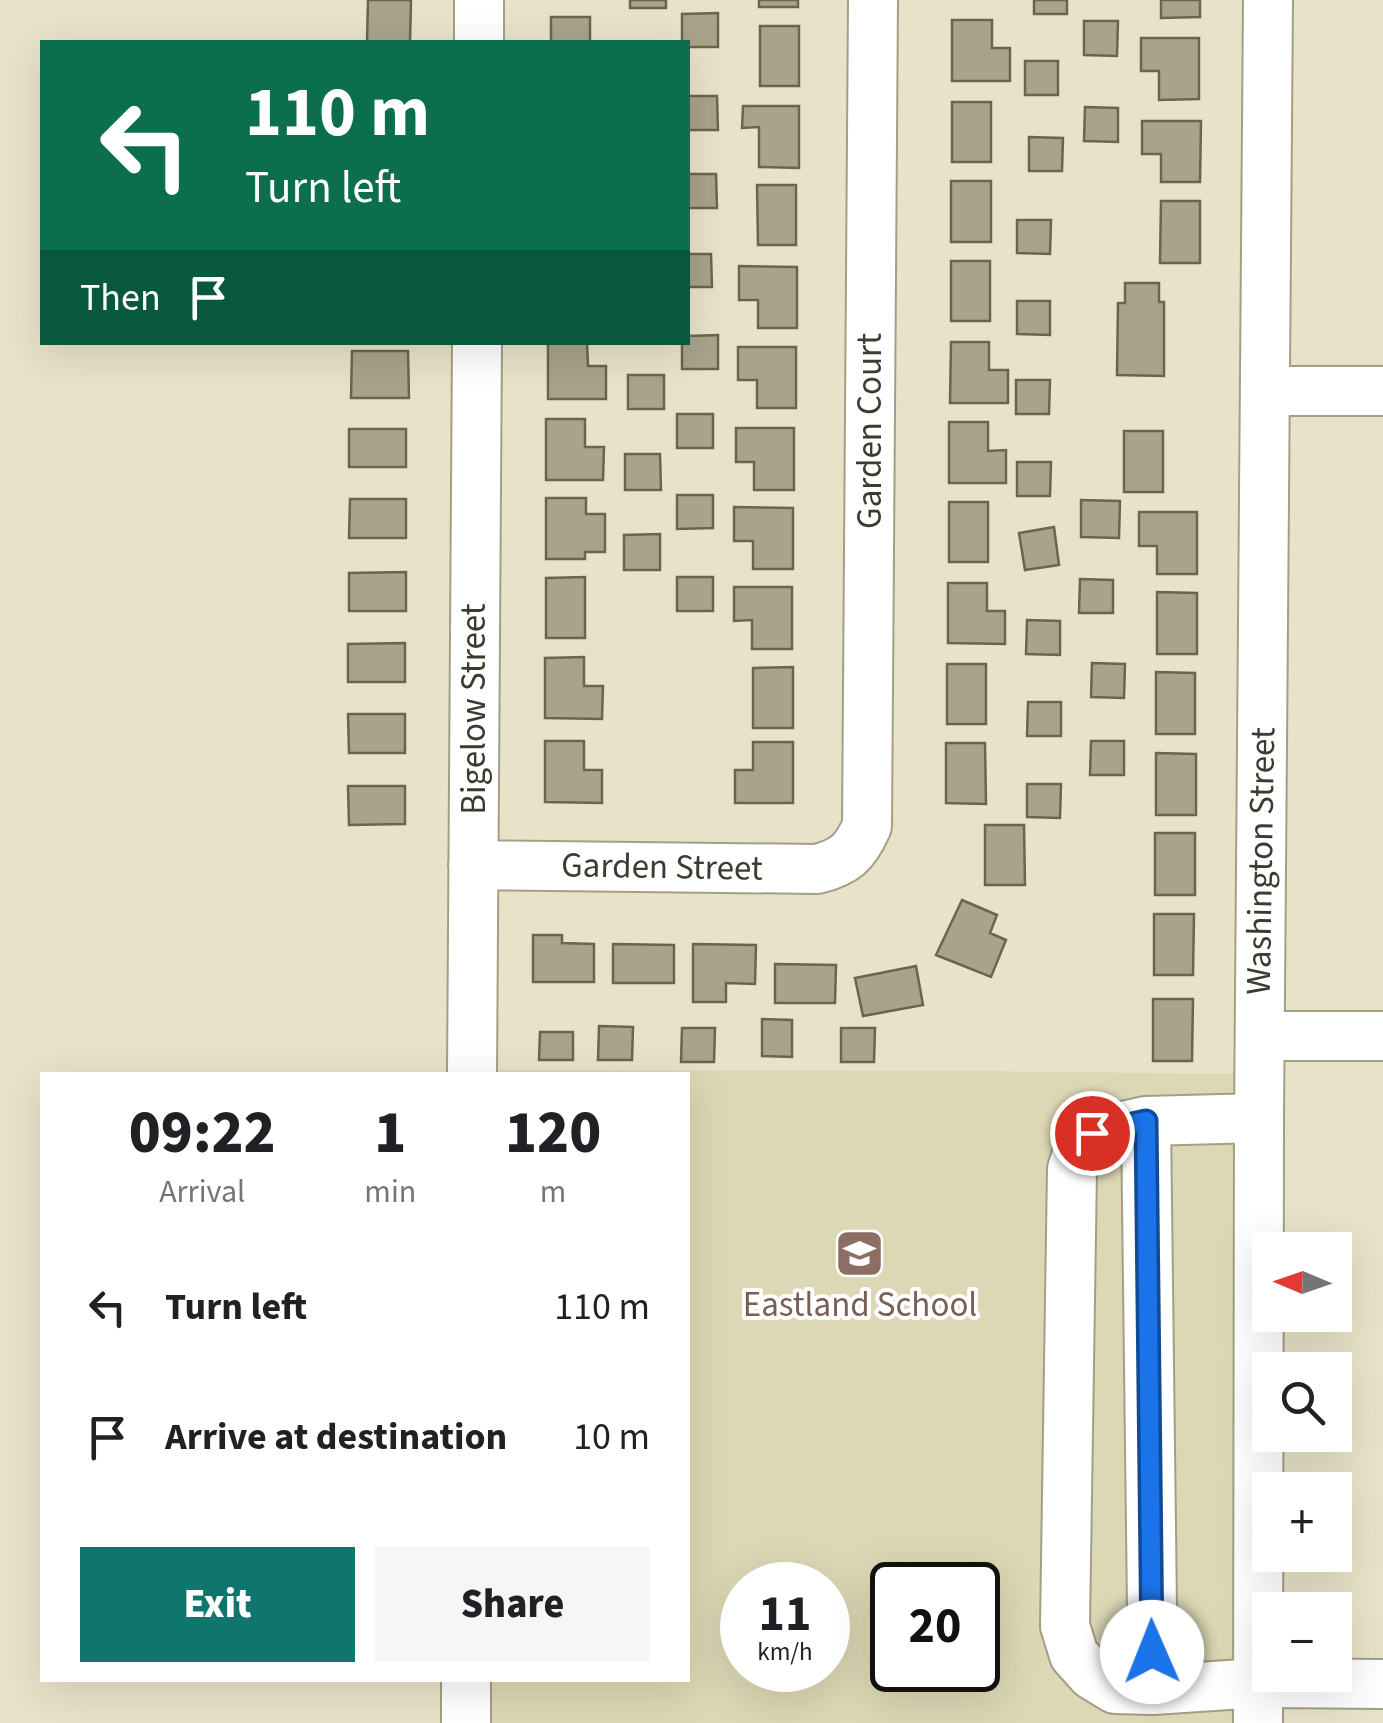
<!DOCTYPE html>
<meta charset="utf-8">
<style>
body{margin:0;font-family:"Source Sans 3",sans-serif;background:#f6f6f6;color:#202124;height:100vh;display:flex;flex-direction:column;font-size:38px;white-space:nowrap}
*{box-sizing:border-box;margin:0}
p{font-size:32px;color:#757577}
.icon{flex:none;width:55px;height:55px;fill:none;stroke:currentColor;stroke-width:2;stroke-linecap:round;stroke-linejoin:round}
.map{position:relative;flex:1;overflow:hidden}
.side{position:absolute;left:40px;top:1072px;width:650px;height:610px;display:flex;flex-direction:column;background:#fff;border-radius:0px;box-shadow:0 10px 40px #0002}
.side>*{flex:none}
.guide{position:absolute;left:40px;top:40px;width:650px;height:305px;border-radius:0px;box-shadow:0 10px 40px #0002;background:#0b6e4f;color:#fff;overflow:hidden}
.needle{width:65px;rotate:272deg}
.fabs{position:absolute;left:1252px;top:1232px;display:grid;gap:20px}
.fabs a{display:grid;place-items:center;width:100px;height:100px;border-radius:0px;background:#fff;box-shadow:0 10px 40px #0002;font-size:50px}
.speed{position:absolute;left:720px;top:1562px;display:flex;gap:20px;font-size:50px;font-weight:700;text-align:center}
.speed>*{display:grid;place-content:center;width:130px;height:130px;border-radius:50%;background:#fff;box-shadow:0 10px 40px #0002;line-height:1}
.speed small{font-size:25px;font-weight:400}
.speed .limit{border:5px solid #111;border-radius:15px;background:#fff;color:#111}
.pin{position:absolute;display:grid;place-items:center;width:85px;height:85px;color:#fff;margin:-42px;border:5px solid #fff;border-radius:50%;box-shadow:0 2px 10px #0007}
.me{position:absolute;width:110px;margin:-55px;rotate:359deg;stroke-linejoin:round;filter:drop-shadow(0 0 8px #0008)}
.turn{display:flex;align-items:center;gap:35px;height:210px;padding:0 40px;font-size:45px}
.turn .icon{width:130px;height:130px;stroke-width:2.5}
.turn b{display:block;font-size:70px;line-height:85px}
.then{display:flex;align-items:center;height:95px;padding:0 40px;background:#0003;gap:20px;font-size:38px}
.eta{display:flex;justify-content:space-evenly;align-items:center;height:170px;text-align:center}
.eta b{font-size:60px;font-weight:800;line-height:70px}
.button{display:flex;gap:20px;margin-top:auto;padding:20px 40px}
.button a{flex:1;height:115px;border-radius:0px;background:#0f766e;color:#fff;font-size:40px;font-weight:800;line-height:115px;text-align:center}
.button a+a{background:#f6f6f6;color:#202124}
ul{padding:0;list-style:none}
li{display:flex;align-items:center;gap:30px;height:130px;padding:0 40px}
li div{flex:1}
li b{display:block;font-size:38px}
li em{font-style:normal}
.map>svg:first-child{display:block}
.built{fill:#dcd7b4;fill-rule:evenodd}
.building{fill:#a8a48a;stroke:#6a664e;stroke-width:2.5}
.lines{fill:none;stroke-linecap:round;stroke-linejoin:round}
.minor-casing{stroke:#a39f85;stroke-width:52}
.minor{stroke:#fff;stroke-width:48}
.route-casing{stroke:#114b97;stroke-width:25}
.route{stroke:#1a73e8;stroke-width:18}
.labels{text-anchor:middle;dominant-baseline:central;stroke-width:8;stroke-linejoin:round;paint-order:stroke}
.street-label{font-size:35px;fill:#3d3b30;stroke:#fff}
.education-label{font-size:35px;fill:#785e54;stroke:#fff}
</style>
<div class="map">
<svg width="1383" height="1723" viewBox="0 0 1383 1723">
<rect width="100%" height="100%" fill="#e8e3c8"/>
<path class="built" d="M492 1070 970 1071 1240 1074 1235 1723H485V1680H688V1075H492ZM742 1585H828V1670H742ZM892 1585H978V1670H892Z"/>
<path class="building" d="M368 0H411L410 42H367Z
M630 0H666V8H630Z
M759 0H798V7H759Z
M1034 0H1067V14H1034Z
M1161 0H1200V17L1161 18Z
M718 13V47H688V42H682V14Z
M551 17H590V42H551Z
M952 20H992V48H1010V81H952Z
M1084 21H1118L1117 56 1084 55Z
M760 26H799V86H760Z
M1141 38H1199V99L1159 100V71H1141Z
M1025 61H1058V95H1025Z
M688 96H717L718 130H688Z
M952 102H991V162H952Z
M743 106H799V168L759 167V127L742 128Z
M1085 107 1118 108V142L1084 141Z
M1142 121H1201L1200 182H1161V154H1142Z
M1029 137 1063 138 1062 171H1029Z
M688 174H716L717 208H688Z
M951 181H991V242H951Z
M757 185H796V245H758Z
M1161 201H1200V263H1160Z
M1017 220H1051L1050 254 1017 253Z
M688 254H711L712 287H688Z
M951 261H990V321H951Z
M739 266 797 267V328H758V300H739Z
M1125 283H1159V302H1164V376L1117 375 1118 303H1125Z
M1017 301H1050V335L1017 334Z
M718 335V369H682V342H688V336Z
M548 342H587L588 366H606V399H548Z
M951 342H989V370H1008V403H950Z
M738 347H796V408H757V380H738Z
M352 351H408L409 398H351Z
M628 375H664V409H628Z
M1016 380H1050L1049 414H1016Z
M677 414H713V448H677Z
M546 419H585V447H604L603 480H546Z
M949 422H988V451L1006 450V483H949Z
M736 428H794V490H754V462H736Z
M349 429H406V467H349Z
M1124 431H1163V492H1124Z
M625 454H660L661 490H625Z
M1017 462H1051L1050 496H1017Z
M677 495H713V528L677 529Z
M546 498H586V514H605V552H585V559H546Z
M350 499H406V538H349Z
M1081 500 1120 501 1119 538 1081 537Z
M949 502H988V562H949Z
M734 507 793 508V569H753V541H734Z
M1139 512H1197V574H1157V546H1139Z
M1054 527 1059 565 1025 570 1019 533Z
M660 534V570H624V535Z
M406 572V611H349V573Z
M585 577V638H546V578Z
M677 577H713V611H677Z
M1080 579 1113 580V613H1079Z
M948 583H987V611H1005V644L948 643Z
M734 587H792V649H752V620L734 621Z
M1157 592 1197 593V654H1157Z
M1027 620 1060 621V655L1026 654Z
M405 643V682H348V644Z
M584 657V686H603L602 719 545 718V658Z
M1092 663 1125 664 1124 698 1091 697Z
M947 664H986V724H947Z
M793 667V728H753V668Z
M1156 672 1195 673V734H1156Z
M1028 702H1061V736H1027Z
M348 714H405V753H349Z
M545 741H584V770H602V803L545 802Z
M1091 741H1124V775H1090Z
M753 742H793V803H735V770H753Z
M946 743H985L986 804 946 803Z
M1156 753 1196 754V815H1156Z
M1027 784H1061L1060 818 1027 817Z
M348 786H405V824L349 825Z
M985 825H1024L1025 885H985Z
M1155 833H1195V895H1155Z
M962 900 997 915 990 933 1006 940 991 977 936 955Z
M1154 914H1194L1193 975H1154Z
M533 935H562V943L594 944V982H533Z
M613 944 674 945V983H613Z
M693 944 756 945 755 984 726 983V1002H693Z
M775 964 836 965 835 1003H775Z
M916 966 923 1005 863 1016 855 978Z
M1153 999H1193L1192 1061H1153Z
M762 1019 792 1020V1057L762 1056Z
M599 1026 633 1027 632 1060H598Z
M682 1028H715L714 1062H681Z
M841 1028H875L874 1062H841Z
M540 1032H573V1060H539Z"/>
<g class="lines">
<defs>
<path id="minor" d="M479 42V0
M1265 391H1383
M473 865 817 869C845 862 855 853 867 826L873 0
M1260 1036H1383
M472 1075 477 342
M1259 1118 1146 1121 1092 1133 1079 1148 1072 1169 1065 1626 1074 1655 1092 1675 1115 1689 1153 1690 1258 1683 1383 1684
M1146 1121 1153 1690
M466 1723V1680
M1258 1723 1259 1118 1268 0"/>
</defs>
<use href="#minor" class="minor-casing"/>
<use href="#minor" class="minor"/>
</g>
<g class="lines">
<defs>
<path id="route" d="M1092 1133 1146 1121 1152 1652"/>
</defs>
<use href="#route" class="route-casing"/>
<use href="#route" class="route"/>
</g>
<defs>
<symbol id="school-square" viewBox="-11 -11 22 22"><rect x="-9" y="-9" width="18" height="18" rx="4" fill="#8d6e63" stroke="#fff"/><path d="M0-5L7-2L0 1L-7-2ZM-4 1L0 2.5L4 1V4Q0 6-4 4Z" fill="#fff"/></symbol>
</defs>
<g fill-rule="evenodd">
<use href="#school-square" x="832" y="1226" width="55" height="55"/>
</g>
<g class="labels">
<g class="street-label">
<text transform="translate(870 431) rotate(-90)">Garden Court</text>
<text transform="translate(474 709) rotate(-90)">Bigelow Street</text>
<text transform="translate(1261 861) rotate(-89)">Washington Street</text>
<text transform="translate(662 867) rotate(1)">Garden Street</text>
</g>
<g class="education-label">
<text x="860" y="1305">Eastland School</text>
</g>
</g>
</svg>
<div class="fabs">
<a><svg class="needle" viewBox="-14 -14 28 28"><path d="M0-13l5 13h-10z" fill="#e53935"/><path d="M0 13l5-13h-10z" fill="#757577"/></svg></a>
<a><svg class="icon" aria-label="search" viewBox="0 0 24 24"><circle cx="10" cy="10" r="6"/><path d="M15 15l6 6"/></svg></a>
<a>+</a>
<a>−</a>
</div>
<div class="speed"><div>11<small>km/h</small></div><div class="limit">20</div></div>
<div class="pin" style="left:1092px;top:1133px;background:#d93025"><svg class="icon" aria-label="arrive" viewBox="0 0 24 24"><path d="M6 21V4h12l-3 4 3 4H6"/></svg></div>
<svg class="me" style="left:1152px;top:1652px" viewBox="-20 -20 40 40"><circle r="19" fill="#fff"/><path d="M0-13L10 11 0 6-10 11z" fill="#1a73e8"/></svg>
<div class="guide">
<div class="turn"><svg class="icon" aria-label="left" viewBox="0 0 24 24"><path d="M17 20v-9H6M10 6l-5 5 5 5"/></svg><div><b>110 m</b>Turn left</div></div>
<div class="then">Then<svg class="icon" aria-label="arrive" viewBox="0 0 24 24"><path d="M6 21V4h12l-3 4 3 4H6"/></svg></div>
</div>
<section class="side">
<div class="eta">
<div><b>09:22</b><p>Arrival</p></div>
<div><b>1</b><p>min</p></div>
<div><b>120</b><p>m</p></div>
</div>
<ul>
<li><svg class="icon" aria-label="left" viewBox="0 0 24 24"><path d="M17 20v-9H6M10 6l-5 5 5 5"/></svg><div><b>Turn left</b></div><em>110 m</em></li>
<li><svg class="icon" aria-label="arrive" viewBox="0 0 24 24"><path d="M6 21V4h12l-3 4 3 4H6"/></svg><div><b>Arrive at destination</b></div><em>10 m</em></li>
</ul>
<div class="button"><a>Exit</a><a>Share</a></div>
</section>
</div>
